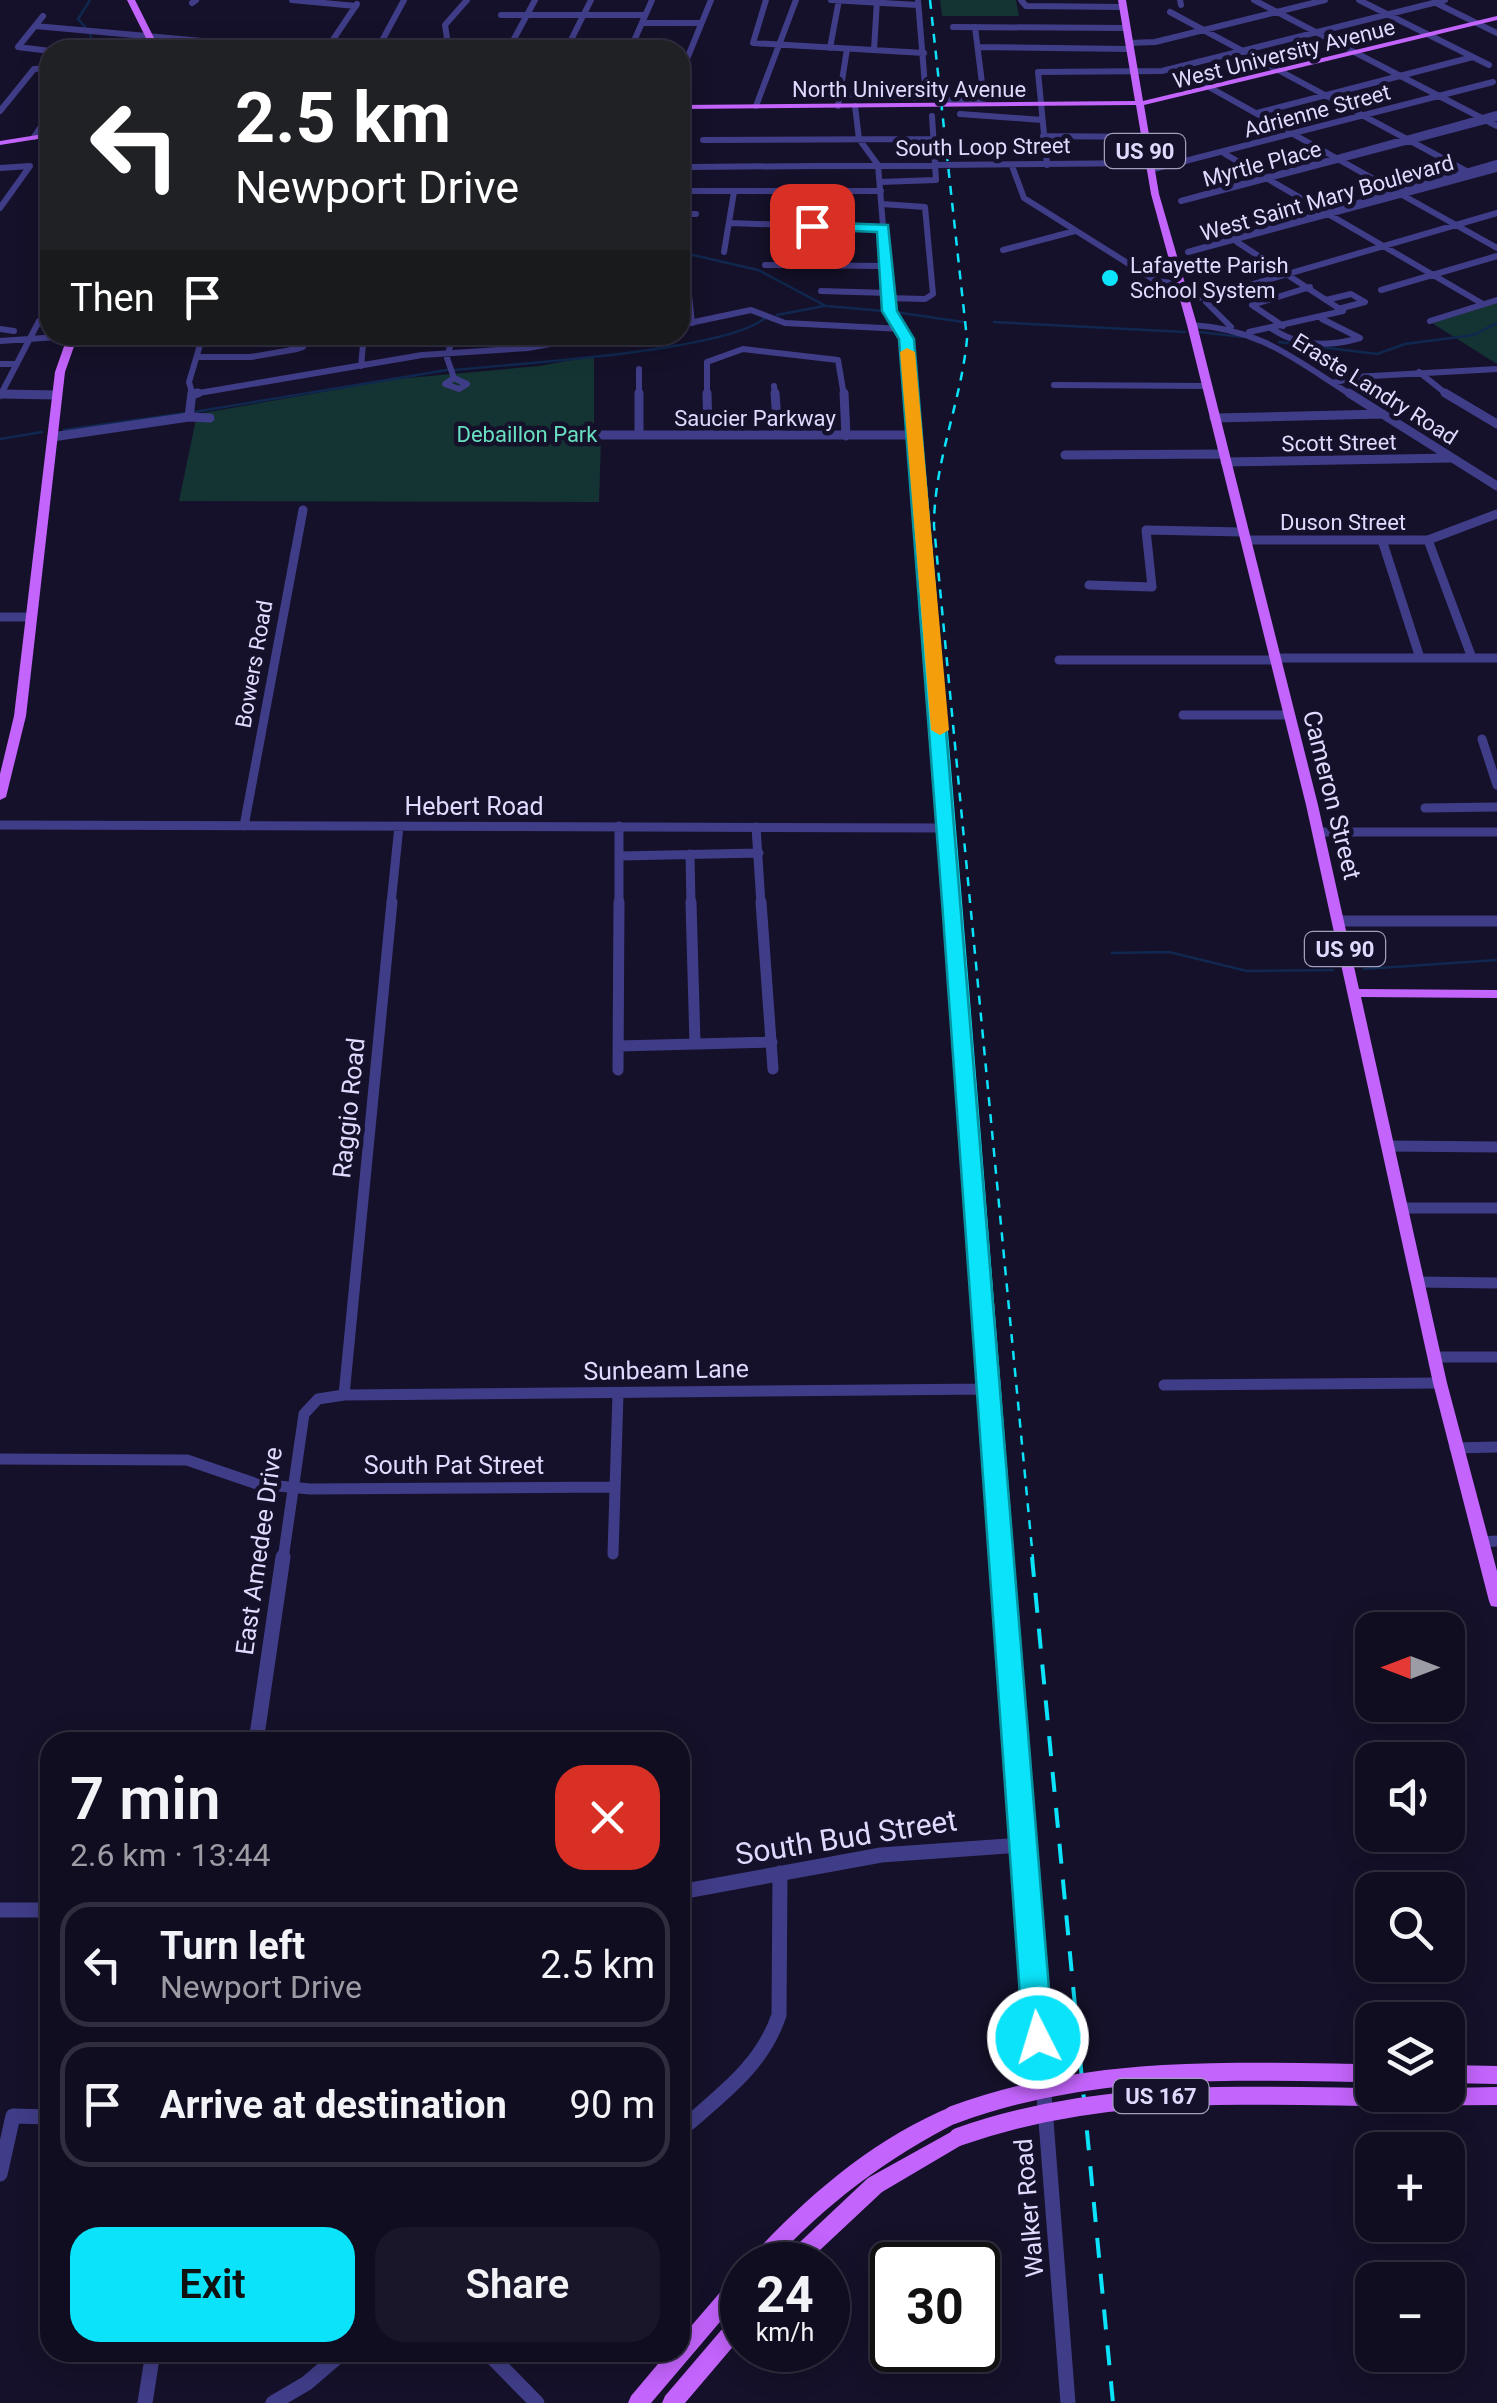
<!DOCTYPE html>
<meta charset="utf-8">
<style>
body{margin:0;font-family:Roboto,sans-serif;background:#191629;color:#f1f3f6;height:100vh;display:flex;flex-direction:column;font-size:38px;white-space:nowrap}
*{box-sizing:border-box;margin:0}
p{font-size:32px;color:#9c9ca5}
.icon{flex:none;width:55px;height:55px;fill:none;stroke:currentColor;stroke-width:2;stroke-linecap:round;stroke-linejoin:round}
.map{position:relative;flex:1;overflow:hidden}
.side{position:absolute;left:40px;top:1732px;width:650px;height:630px;display:flex;flex-direction:column;background:#100d20;border-radius:30px;box-shadow:0 5px 25px #0003,0 0 0 2px #302d3e}
.side>*{flex:none}
.hud{position:absolute;left:40px;top:40px;width:650px;height:305px;border-radius:30px;box-shadow:0 5px 25px #0003,0 0 0 2px #302d3e;background:#202124;color:#fff;overflow:hidden}
.needle{width:65px;rotate:270deg}
.buttons{position:absolute;left:1355px;top:1612px;display:grid;gap:20px}
.buttons a{display:grid;place-items:center;width:110px;height:110px;border-radius:20px;background:#100d20;box-shadow:0 5px 25px #0003,0 0 0 2px #302d3e;font-size:50px}
.speed{position:absolute;left:720px;top:2242px;display:flex;gap:20px;font-size:50px;font-weight:700;text-align:center}
.speed>*{display:grid;place-content:center;width:130px;height:130px;border-radius:50%;background:#100d20;box-shadow:0 5px 25px #0003,0 0 0 2px #302d3e;line-height:1}
.speed small{font-size:25px;font-weight:400}
.speed .limit{border:5px solid #111;border-radius:15px;background:#fff;color:#111}
.pin{position:absolute;display:grid;place-items:center;width:85px;height:85px;color:#fff;margin:-42px;border-radius:20px;box-shadow:0 5px 15px #0006}
.me{position:absolute;width:110px;margin:-55px;rotate:355deg;stroke-linejoin:round;filter:drop-shadow(0 0 8px #0008)}
.turn{display:flex;align-items:center;gap:35px;height:210px;padding:0 30px;font-size:45px}
.turn .icon{width:130px;height:130px;stroke-width:2.5}
.turn b{display:block;font-size:70px;line-height:85px}
.then{display:flex;align-items:center;height:95px;padding:0 30px;background:#0003;gap:20px;font-size:38px}
.round{display:grid;place-items:center;flex:none;width:105px;height:105px;border-radius:30px;background:#191629}
.head{display:flex;align-items:center;justify-content:space-between;height:170px;padding:0 30px}
h1{font-size:60px;font-weight:600;line-height:75px}
.action{display:flex;gap:20px;margin-top:auto;padding:20px 30px}
.action a{flex:1;height:115px;border-radius:30px;background:#0be3fa;color:#111;font-size:40px;font-weight:600;line-height:115px;text-align:center}
.action a+a{background:#191629;color:#f1f3f6}
ul{padding:0;list-style:none}
li{display:flex;align-items:center;gap:30px;height:125px;margin:0 20px 15px;padding:0 10px;border:5px solid #302d3e;border-radius:30px}
li div{flex:1}
li b{display:block;font-size:38px}
li em{font-style:normal}
.map>svg:first-child{display:block}
.green{fill:#143433}
.lines{fill:none;stroke-linecap:round;stroke-linejoin:round}
.stream{stroke:#10284f;stroke-width:2.5}
.minor-far3{stroke:#403d88;stroke-width:6}
.minor-far2{stroke:#403d88;stroke-width:9}
.minor-far1{stroke:#403d88;stroke-width:11}
.minor{stroke:#403d88;stroke-width:15}
.major{fill:#c364fc;fill-rule:evenodd}
.rail-far1{stroke:#0be3fa;stroke-width:2.5;stroke-dasharray:9 8;stroke-linecap:butt}
.rail{stroke:#0be3fa;stroke-width:4;stroke-dasharray:20 16;stroke-linecap:butt}
.major-bridge{stroke:#c364fc;stroke-width:18}
.route{fill:#0be3fa;stroke:#0794a2;stroke-width:2.5}
.slow{fill:#f59e0b}
.poi-dot{fill:#0be3fa;stroke:#15112a;stroke-width:4}
.labels{text-anchor:middle;dominant-baseline:central;stroke-width:9;stroke-linejoin:round;paint-order:stroke}
.far-street-label{font-size:22px;fill:#dfdbfe;stroke:#15112a}
.shield{fill:#15112a;stroke:#a29ebe;stroke-width:2.5}
.shield-label{font-size:22px;font-weight:bold;fill:#dfdbfe}
.far-poi-label{font-size:22px;fill:#dfdbfe;stroke:#15112a;text-anchor:start}
.far-park-label{font-size:22px;fill:#67dfc0;stroke:#15112a}
.street-label{font-size:25px;fill:#dfdbfe;stroke:#15112a}
.near-street-label{font-size:30px;fill:#dfdbfe;stroke:#15112a}
</style>
<div class="map">
<svg width="1497" height="2403" viewBox="0 0 1497 2403">
<rect width="100%" height="100%" fill="#15112a"/>
<path class="green" d="M940 0H1016L1019 16H942Z
M1497 303V364L1432 323Z
M594 356V429L601 439 599 502 179 501 197 414 397 379 539 366Z"/>
<g class="lines">
<path class="stream" d="M85 27 78 19 90 0
M90 35 97 50
M680 252 758 270 826 306 884 311
M895 312 963 322
M777 315 824 306
M994 322 1185 332
M1200 332 1243 337
M1279 342 1377 354 1405 344 1474 335 1497 323
M455 370C518 363 724 352 765 318
M194 412 447 370
M64 430 186 413
M0 439 42 432
M1112 953 1169 952 1247 971 1333 970
M1364 969 1497 960"/>
<path class="minor-far3" d="M292 0 356 6
M766 0 753 43 924 53
M831 0 918 5
M1021 0 1026 6 1123 7
M1180 0 1181 5
M1254 0 1497 126
M1359 0 1489 65
M1434 2 1497 33
M192 3 196 0
M1170 12 1470 173
M501 15H645
M43 16 18 47 50 51
M642 23H701
M35 26 302 50
M953 27 1126 28
M1129 43 1155 42 1325 0
M978 47 1129 49
M830 48 839 0
M326 50 357 4
M377 50 404 0
M437 50 447 38 445 25 467 0
M508 50 535 0
M566 50 591 0
M630 50 652 0
M874 50 877 0
M1175 68 1497 248
M680 76 711 0
M840 94 926 98 918 0
M949 100 984 99 975 27
M756 106 796 0
M838 106 847 49
M855 106 859 139 878 165 890 311 907 343 911 396
M0 111 34 69 50 68
M1257 113 1473 57
M960 114 1042 120
M1497 114 1181 201 1497 118
M1043 136 1145 137
M34 137 50 113
M703 140 934 139
M1225 154 1483 304
M1497 163 1188 252 1497 169
M1047 165 1038 72 1162 71 1445 0
M1012 166 1024 198 1156 281 1180 284
M691 167 1148 163
M0 168 30 166 0 208
M1150 170 1493 82
M880 182 936 180 932 116
M680 191H881
M882 204 925 207 933 294 925 299 888 298
M680 214H696
M729 223 883 228
M1237 242 1343 311 1249 332
M1003 250 1075 231
M724 252 734 192
M765 265 886 266
M1381 290 1497 256
M821 291 888 293
M689 295 692 323
M1209 297 1206 302 1231 327
M1185 298 1209 297 1497 213
M1326 300 1351 294 1365 302 1338 309
M1430 321 1497 300
M680 325 751 310 785 323 902 329
M1192 325C1262 329 1295 360 1353 396
M1283 326 1252 305 1310 287
M1271 328C1298 347 1329 347 1360 338L1322 319
M0 329 14 331
M453 335 447 358 454 378
M0 341 72 336
M197 357H251L297 349 303 347 306 335
M0 364H17
M361 366 364 335
M639 369V396
M1419 372 1449 396
M454 378 467 384 459 389 445 384Z
M1333 383 1354 377 1497 369
M1054 385 1206 386
M774 386 775 396
M1 394 57 395
M193 394 422 355 528 348 599 335
M0 396 39 321
M193 396 189 382 203 335
M707 396V362L743 349 838 360 844 396"/>
<path class="minor-far2" d="M639 393V435
M707 393 708 435
M775 393 778 435
M844 393 846 436
M911 393 951 904
M1349 393 1497 486
M1445 393 1497 424
M1 394 57 395
M193 394 198 393
M189 417 192 393
M1214 418 1383 414
M596 435H914
M52 437 189 417 210 418
M1065 455 1223 454
M1225 462 1451 458
M1245 540H1428L1497 514
M1382 540 1420 658
M1428 540 1472 658
M1089 585 1152 587 1146 530 1242 532
M0 617H31
M1274 658H1497
M1059 660H1275
M1183 715H1289
M1482 739 1497 785
M1425 808 1497 807
M0 825 947 828
M244 826 303 510
M756 827 761 904
M1318 832H1497
M690 854 691 904
M621 856 759 853
M391 904 399 826
M619 904V826"/>
<path class="minor-far1" d="M691 902 695 1044
M761 902 773 1069
M951 902 1002 1559
M1339 921H1497
M619 1046 772 1042
M618 1070 619 902
M1388 1146 1497 1147
M1401 1208H1497
M1417 1282 1497 1283
M1434 1357H1497
M1164 1385 1440 1383
M344 1395 392 902
M1455 1448 1497 1447
M0 1459 187 1460 257 1484 310 1489 615 1487
M1481 1542 1497 1541
M613 1554 618 1393
M283 1559 304 1414 318 1399 344 1395 988 1389"/>
<path class="minor" d="M1002 1557 1068 2403
M256 1742 283 1557
M680 1892 881 1855 1022 1845
M0 1910H50
M689 2123C726 2091 763 2063 779 2015L780 1873
M0 2174 13 2116 50 2117
M487 2352 537 2403
M145 2403 153 2352
M273 2403 307 2383 343 2352"/>
<path class="major" d="M127 0H135L160 50H152Z
M1118 0H1126L1143 101 1497 16V20L1144 105 1159 194 1197 325 1318 805 1359 989 1497 990V998L1361 997 1447 1383 1497 1571V1607L1491 1606 1489 1601 1433 1383 1306 805 1187 325 1151 194 1136 105 680 109V105L1135 101Z
M50 133V137L0 145V141Z
M68 335H78L65 372 26 716 6 797 0 800V774L14 716 55 372Z
M1448 2065 1497 2066V2084L1448 2083Z
M1497 2087V2105L1370 2106 1363 2103 1361 2097 1363 2091 1372 2088V2095H1448V2088Z
M953 2106 960 2109 962 2115 960 2121C887 2158 825 2204 770 2265H747L750 2258C807 2196 874 2138 953 2106Z
M958 2128 965 2131 967 2137 965 2143 882 2192 804 2265H780L783 2258 868 2178Z
M742 2272V2296L651 2403H628L631 2396 668 2352H680V2339L735 2275Z
M742 2311V2336L685 2403H662L665 2396 735 2314Z"/>
<path class="rail-far1" d="M930 0 967 339C961 403 934 461 934 526L1033 1559"/>
<path class="rail" d="M1032 1557 1113 2403"/>
<path class="major-bridge" d="M953 2115C1087 2065 1222 2071 1363 2073
M958 2137C1093 2089 1228 2095 1370 2097"/>
</g>
<path class="route" d="M812 222 888 225 897 311 914 339C965 904 1006 1471 1053 2038L1048 2047 1038 2052 1027 2047 1023 2038C981 1471 945 905 899 339L882 311 877 232 807 229Z"/>
<path class="slow" d="M907 348 915 352 949 730 940 735 931 730 900 352Z"/>
<circle class="poi-dot" cx="1110" cy="278" r="10"/>
<g class="labels">
<g class="far-street-label">
<text transform="translate(1284 54) rotate(-14)">West University Avenue</text>
<text x="909" y="89">North University Avenue</text>
<text transform="translate(1317 111) rotate(-15)">Adrienne Street</text>
<text transform="translate(983 147) rotate(-1)">South Loop Street</text>
<text transform="translate(1262 164) rotate(-15)">Myrtle Place</text>
<text transform="translate(1327 198) rotate(-16)">West Saint Mary Boulevard</text>
<text transform="translate(1375 389) rotate(32)">Eraste Landry Road</text>
<text x="755" y="418">Saucier Parkway</text>
<text transform="translate(1339 443) rotate(-1)">Scott Street</text>
<text x="1343" y="522">Duson Street</text>
<text transform="translate(254 664) rotate(-80)">Bowers Road</text>
</g>
<g class="shield">
<rect x="1105" y="134" width="80" height="34" rx="8"/>
<rect x="1305" y="932" width="80" height="34" rx="8"/>
<rect x="1113.5" y="2079" width="95" height="34" rx="8"/>
</g>
<g class="shield-label">
<text x="1145" y="151">US 90</text>
<text x="1345" y="949">US 90</text>
<text x="1161" y="2096">US 167</text>
</g>
<g class="far-poi-label">
<text x="1130" y="265">Lafayette Parish<tspan x="1130" dy="25">School System</tspan></text>
</g>
<g class="far-park-label">
<text x="527" y="434">Debaillon Park</text>
</g>
<g class="street-label">
<text transform="translate(1332 795) rotate(76)">Cameron Street</text>
<text x="474" y="806">Hebert Road</text>
<text transform="translate(349 1108) rotate(-84)">Raggio Road</text>
<text transform="translate(666 1370) rotate(-1)">Sunbeam Lane</text>
<text x="454" y="1465">South Pat Street</text>
<text transform="translate(259 1551) rotate(-82)">East Amedee Drive</text>
<text transform="translate(1029 2208) rotate(-95)">Walker Road</text>
</g>
<g class="near-street-label">
<text transform="translate(846 1837) rotate(-9)">South Bud Street</text>
</g>
</g>
</svg>
<div class="buttons">
<a><svg class="needle" viewBox="-14 -14 28 28"><path d="M0-13l5 13h-10z" fill="#e53935"/><path d="M0 13l5-13h-10z" fill="#9c9ca5"/></svg></a>
<a><svg class="icon" aria-label="sound" viewBox="0 0 24 24"><path d="M4 9h4l5-4v14l-5-4H4zM17 9q2 3 0 6"/></svg></a>
<a><svg class="icon" aria-label="search" viewBox="0 0 24 24"><circle cx="10" cy="10" r="6"/><path d="M15 15l6 6"/></svg></a>
<a><svg class="icon" aria-label="layers" viewBox="0 0 24 24"><path d="M12 4l9 5-9 5-9-5zM3 14l9 5 9-5"/></svg></a>
<a>+</a>
<a>−</a>
</div>
<div class="speed"><div>24<small>km/h</small></div><div class="limit">30</div></div>
<div class="pin" style="left:812px;top:226px;background:#d93025"><svg class="icon" aria-label="arrive" viewBox="0 0 24 24"><path d="M6 21V4h12l-3 4 3 4H6"/></svg></div>
<svg class="me" style="left:1038px;top:2038px" viewBox="-20 -20 40 40"><circle r="17" fill="#0be3fa" stroke="#fff" stroke-width="3"/><path d="M0-11L8 9 0 5-8 9z" fill="#fff"/></svg>
<div class="hud">
<div class="turn"><svg class="icon" aria-label="left" viewBox="0 0 24 24"><path d="M17 20v-9H6M10 6l-5 5 5 5"/></svg><div><b>2.5 km</b>Newport Drive</div></div>
<div class="then">Then<svg class="icon" aria-label="arrive" viewBox="0 0 24 24"><path d="M6 21V4h12l-3 4 3 4H6"/></svg></div>
</div>
<section class="side">
<div class="head"><div><h1>7 min</h1><p>2.6 km · 13:44</p></div><a class="round" style="background:#d93025;color:#fff"><svg class="icon" aria-label="close" viewBox="0 0 24 24"><path d="M6 6l12 12M18 6L6 18"/></svg></a></div>
<ul>
<li><svg class="icon" aria-label="left" viewBox="0 0 24 24"><path d="M17 20v-9H6M10 6l-5 5 5 5"/></svg><div><b>Turn left</b><p>Newport Drive</p></div><em>2.5 km</em></li>
<li><svg class="icon" aria-label="arrive" viewBox="0 0 24 24"><path d="M6 21V4h12l-3 4 3 4H6"/></svg><div><b>Arrive at destination</b></div><em>90 m</em></li>
</ul>
<div class="action"><a>Exit</a><a>Share</a></div>
</section>
</div>
